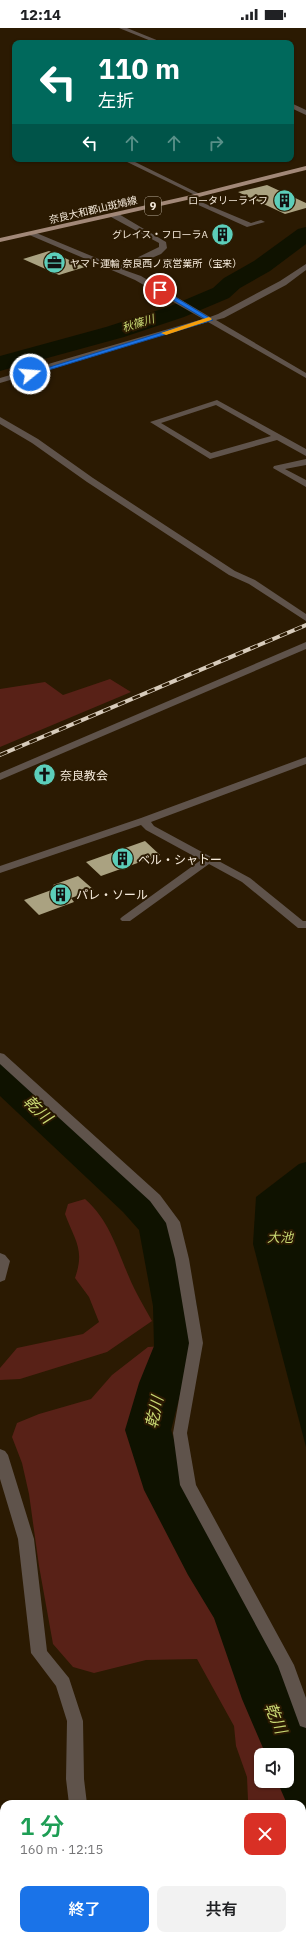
<!DOCTYPE html>
<html lang="ja">
<meta charset="utf-8">
<style>
body{margin:0;font-family:"IBM Plex Sans","Noto Sans JP",sans-serif;background:#f2f2f2;color:#202124;height:100vh;display:flex;flex-direction:column;font-size:15px;white-space:nowrap}
*{box-sizing:border-box;margin:0}
p{font-size:13px;color:#757577}
.icon{flex:none;width:22px;height:22px;fill:none;stroke:currentColor;stroke-width:2;stroke-linecap:round;stroke-linejoin:round}
.map{position:relative;flex:1;overflow:hidden}
.drawer{position:absolute;left:0px;top:1772px;width:306px;height:140px;display:flex;flex-direction:column;background:#fff;border-radius:12px 12px 0 0;box-shadow:0 1px 3px #0004}
.drawer>*{flex:none}
.guide{position:absolute;left:12px;top:12px;width:282px;height:122px;border-radius:8px;box-shadow:0 1px 3px #0004;background:#00695c;color:#fff;overflow:hidden}
.controls{position:absolute;left:254px;top:1720px;display:grid;gap:8px}
.controls a{display:grid;place-items:center;width:40px;height:40px;border-radius:8px;background:#fff;box-shadow:0 1px 3px #0004;font-size:20px}
.pin{position:absolute;display:grid;place-items:center;width:34px;height:34px;color:#fff;margin:-17px;border:2px solid #fff;border-radius:50%;box-shadow:0 1px 4px #0007}
.me{position:absolute;width:44px;margin:-22px;rotate:73deg;stroke-linejoin:round;filter:drop-shadow(0 0 3px #0008)}
.turn{display:flex;align-items:center;gap:14px;height:84px;padding:0 20px;font-size:18px}
.turn .icon{width:52px;height:52px;stroke-width:2.5}
.turn b{display:block;font-size:28px;line-height:34px}
.lanes{display:flex;align-items:center;height:38px;padding:0 20px;background:#0003;justify-content:center;gap:20px;direction:ltr}
.lanes .off{opacity:.35}
.round{display:grid;place-items:center;flex:none;width:42px;height:42px;border-radius:8px;background:#f2f2f2}
.headline{display:flex;align-items:center;justify-content:space-between;height:68px;padding:0 20px}
h1{font-size:24px;font-weight:600;line-height:30px;color:#1e9e55}
.action{display:flex;gap:8px;margin-top:auto;padding:8px 20px}
.action a{flex:1;height:46px;border-radius:8px;background:#1a73e8;color:#fff;font-size:16px;font-weight:600;line-height:46px;text-align:center}
.action a+a{background:#f2f2f2;color:#202124}
.status{display:flex;justify-content:space-between;align-items:center;height:28px;padding:0 20px;background:#fff;direction:ltr}
.status svg{height:11px;fill:currentColor}
.map>svg:first-child{display:block}
.green{fill:#582117}
.water{fill:#0f1200}
.lines{fill:none;stroke-linecap:round;stroke-linejoin:round}
.river{fill:#0f1200;fill-rule:evenodd}
.building{fill:#aaa281}
.minor{fill:#5f534b;fill-rule:evenodd}
.major{fill:#a28878;fill-rule:evenodd}
.rail-casing{stroke:#d7cbbb;stroke-width:4}
.rail{stroke:#2b1a02;stroke-width:2.5;stroke-dasharray:8;stroke-linecap:butt}
.route{fill:#1a73e8;stroke:#114b97}
.slow{fill:#f59e0b}
.labels{text-anchor:middle;dominant-baseline:central;stroke-width:4;stroke-linejoin:round;paint-order:stroke}
.far-poi-label{font-size:10px;fill:#f5eadb;stroke:#2b1a02;text-anchor:end}
.far-street-label{font-size:10px;fill:#f5eadb;stroke:#2b1a02}
.shield{fill:#2b1a02;stroke:#b8ac9a;stroke-width:1}
.shield-label{font-size:11px;font-weight:bold;fill:#f5eadb}
.far-water-label{font-size:11px;font-style:italic;fill:#c8d873;stroke:#2b1a02}
.poi-label{font-size:12px;fill:#f5eadb;stroke:#2b1a02;text-anchor:start}
.water-label{font-size:13px;font-style:italic;fill:#c8d873;stroke:#2b1a02}
.near-water-label{font-size:16px;font-style:italic;fill:#c8d873;stroke:#2b1a02}
</style>
<div class="status"><b>12:14</b><svg viewBox="0 0 49 12"><path d="M0 12V9h3v3zM5 12V6h3v6zM10 12V3h3v9zM15 12V0h3v12zM26 1h20v11H26zM47 4h2v5h-2z"/></svg></div>
<div class="map">
<svg width="306" height="1912" viewBox="0 0 306 1912">
<rect width="100%" height="100%" fill="#2b1a02"/>
<path class="green" d="M110 651 131 664 0 719V661L45 654 63 667Z
M85 1171C109 1192 117 1221 129 1249 135 1264 144 1278 152 1293L107 1324 20 1351 0 1352V1340L17 1320 83 1306 99 1294 89 1269 75 1250C85 1221 75 1213 65 1186L68 1176Z
M163 1318 168 1326 158 1352 143 1401 153 1430 161 1459 192 1520 212 1554 222 1576 221 1585 216 1594 236 1617 252 1646 260 1671 262 1704 273 1727H261V1753H287V1751L302 1776H246L248 1772 247 1749 236 1718 234 1698 197 1631 146 1632 94 1645 73 1639 53 1616 39 1538 29 1466 22 1435 12 1409 17 1395 39 1386 91 1371 112 1347 148 1319Z
M302 1776 306 1784V1912H216L208 1908H302Z"/>
<path class="water" d="M306 1134V1419L253 1216 256 1169 299 1136Z"/>
<g class="lines">
<path class="river" d="M306 199V216L270 243 240 260 229 270 184 289 124 309 0 343V328L106 299 168 279 213 260 224 250 254 233 298 201Z
M0 1034 14 1037 153 1164 174 1189 180 1199 197 1278 198 1318 183 1355 171 1402 190 1462 222 1521 262 1585 306 1700V1783L302 1781V1776H287L277 1753H287V1727H266L242 1671 214 1590 188 1547 144 1462 125 1402 139 1355 154 1318 153 1278 139 1202 123 1184 0 1068Z"/>
</g>
<path class="building" d="M267 157 306 175V180L285 186 238 164Z
M49 223 85 239 59 247 23 231Z
M145 813 160 827 101 848 86 834Z
M78 848 94 862 71 870 74 874 39 887 24 872 57 860 53 857Z"/>
<g class="lines">
<path class="minor" d="M119 0H127L164 15H156Z
M291 75 306 82V87L291 80Z
M121 131H129L202 167 197 168Z
M185 169H189L251 195 261 192 265 194 247 199 185 171Z
M111 185H117L166 214 167 220 161 226 124 242 141 248 210 289 218 286 280 253 306 236V242L286 257 224 290 216 292 306 345V350L208 294 0 355V350L203 291 135 252 27 206 34 204 118 239 159 219V215L111 189Z
M217 372 306 421V428L277 412 210 431 150 394ZM216 377 271 408 211 425 161 395Z
M0 389 38 411 93 450 235 543 255 552 306 586V593L249 556 229 547 87 454 32 415 0 396Z
M306 431V437L285 441 306 452V459L273 440 274 438Z
M306 614V621L0 752V745Z
M306 729V736L151 794 154 798 250 850 303 893H306V900H298L242 854 209 836 130 893H122L120 891 122 889 201 832 146 802 141 797 0 845V838L141 790Z
M0 1025 4 1026 160 1167 180 1194 189 1231 203 1315 187 1405 196 1457 294 1637 306 1670V1700L300 1698 278 1638 180 1457 173 1405 189 1315 175 1231 166 1195 150 1173 0 1036Z
M0 1225 5 1227 10 1233 5 1252 0 1254Z
M0 1421 5 1423 8 1427 34 1511 47 1623 69 1650 83 1693 84 1751 87 1776H69L66 1751 67 1693 56 1658 31 1625 18 1511 0 1451Z
M0 1790 4 1792V1809L0 1807Z
M100 1908H132L134 1912H98Z"/>
<path class="major" d="M306 138V142L187 172 0 214V210L187 168Z"/>
<defs>
<path id="rail" d="M0 727 306 597"/>
</defs>
<use href="#rail" class="rail-casing"/>
<use href="#rail" class="rail"/>
</g>
<path class="route" d="M158 261H162L213 292 32 347 27 346 205 291 158 263Z"/>
<path class="slow" d="M209 289 212 291 211 292 166 307 161 305Z"/>
<defs>
<symbol id="building-disc" viewBox="-11 -11 22 22"><circle r="9.5" fill="#5cceba" stroke="#2b1a02"/><path d="M-4-6H4V6H1V3H-1V6H-4ZM-2.5-4.3h1.7v1.8h-1.7ZM.8-4.3h1.7v1.8H.8ZM-2.5-1h1.7V.8h-1.7ZM.8-1h1.7V.8H.8Z" fill="#111"/></symbol>
<symbol id="office-disc" viewBox="-11 -11 22 22"><circle r="9.5" fill="#5cceba" stroke="#2b1a02"/><path d="M-6-3h4V-5.5h4V-3h4V5H-6ZM-1-4.5V-3h2v-1.5ZM-6 0V1H6V0Z" fill="#111"/></symbol>
<symbol id="church-disc" viewBox="-11 -11 22 22"><circle r="9.5" fill="#5cceba" stroke="#2b1a02"/><path d="M-1.2-6h2.4v3.5h3.3v2.4h-3.3V6h-2.4V-.1h-3.3v-2.4h3.3Z" fill="#111"/></symbol>
</defs>
<g fill-rule="evenodd">
<use href="#building-disc" x="272" y="160" width="25" height="25"/>
<use href="#building-disc" x="210" y="194" width="25" height="25"/>
<use href="#office-disc" x="42" y="222" width="25" height="25"/>
<use href="#church-disc" x="32" y="734" width="25" height="25"/>
<use href="#building-disc" x="110" y="818" width="25" height="25"/>
<use href="#building-disc" x="48" y="854" width="25" height="25"/>
</g>
<g class="labels">
<g class="far-poi-label">
<text x="268" y="172">ロータリーライフ</text>
<text x="208" y="206">グレイス・フローラA</text>
<text x="70" y="235" text-anchor="start">ヤマト運輸 奈良西ノ京営業所（宝来）</text>
</g>
<g class="far-street-label">
<text transform="translate(93 182) rotate(-13)">奈良大和郡山斑鳩線</text>
</g>
<rect class="shield" x="145" y="169" width="16" height="18" rx="3"/>
<g class="shield-label">
<text x="153" y="178">9</text>
</g>
<g class="far-water-label">
<text transform="translate(138 295) rotate(-17)">秋篠川</text>
</g>
<g class="poi-label">
<text x="60" y="747">奈良教会</text>
<text x="138" y="831">ベル・シャトー</text>
<text x="76" y="866">パレ・ソール</text>
</g>
<g class="water-label">
<text x="280" y="1209">大池</text>
</g>
<g class="near-water-label">
<text transform="translate(38 1081) rotate(43)">乾川</text>
<text transform="translate(154 1384) rotate(-78)">乾川</text>
<text transform="translate(276 1690) rotate(67)">乾川</text>
</g>
</g>
</svg>
<div class="controls">
<a><svg class="icon" aria-label="sound" viewBox="0 0 24 24"><path d="M4 9h4l5-4v14l-5-4H4zM17 9q2 3 0 6"/></svg></a>
</div>
<div class="pin" style="left:160px;top:262px;background:#d93025"><svg class="icon" aria-label="arrive" viewBox="0 0 24 24"><path d="M6 21V4h12l-3 4 3 4H6"/></svg></div>
<svg class="me" style="left:30px;top:346px" viewBox="-20 -20 40 40"><circle r="17" fill="#1a73e8" stroke="#fff" stroke-width="3"/><path d="M0-11L8 9 0 5-8 9z" fill="#fff"/></svg>
<div class="guide">
<div class="turn"><svg class="icon" aria-label="left" viewBox="0 0 24 24"><path d="M17 20v-9H6M10 6l-5 5 5 5"/></svg><div><b>110 m</b>左折</div></div>
<div class="lanes"><svg class="icon" aria-label="left" viewBox="0 0 24 24"><path d="M17 20v-9H6M10 6l-5 5 5 5"/></svg><svg class="icon off" aria-label="ahead" viewBox="0 0 24 24"><path d="M12 20V5M6 11l6-6 6 6"/></svg><svg class="icon off" aria-label="ahead" viewBox="0 0 24 24"><path d="M12 20V5M6 11l6-6 6 6"/></svg><svg class="icon off" aria-label="right" viewBox="0 0 24 24"><path d="M7 20v-9h11M14 6l5 5-5 5"/></svg></div>
</div>
<section class="drawer">
<div class="headline"><div><h1>1 分</h1><p>160 m · 12:15</p></div><a class="round" style="background:#d93025;color:#fff"><svg class="icon" aria-label="close" viewBox="0 0 24 24"><path d="M6 6l12 12M18 6L6 18"/></svg></a></div>
<div class="action"><a>終了</a><a>共有</a></div>
</section>
</div>
